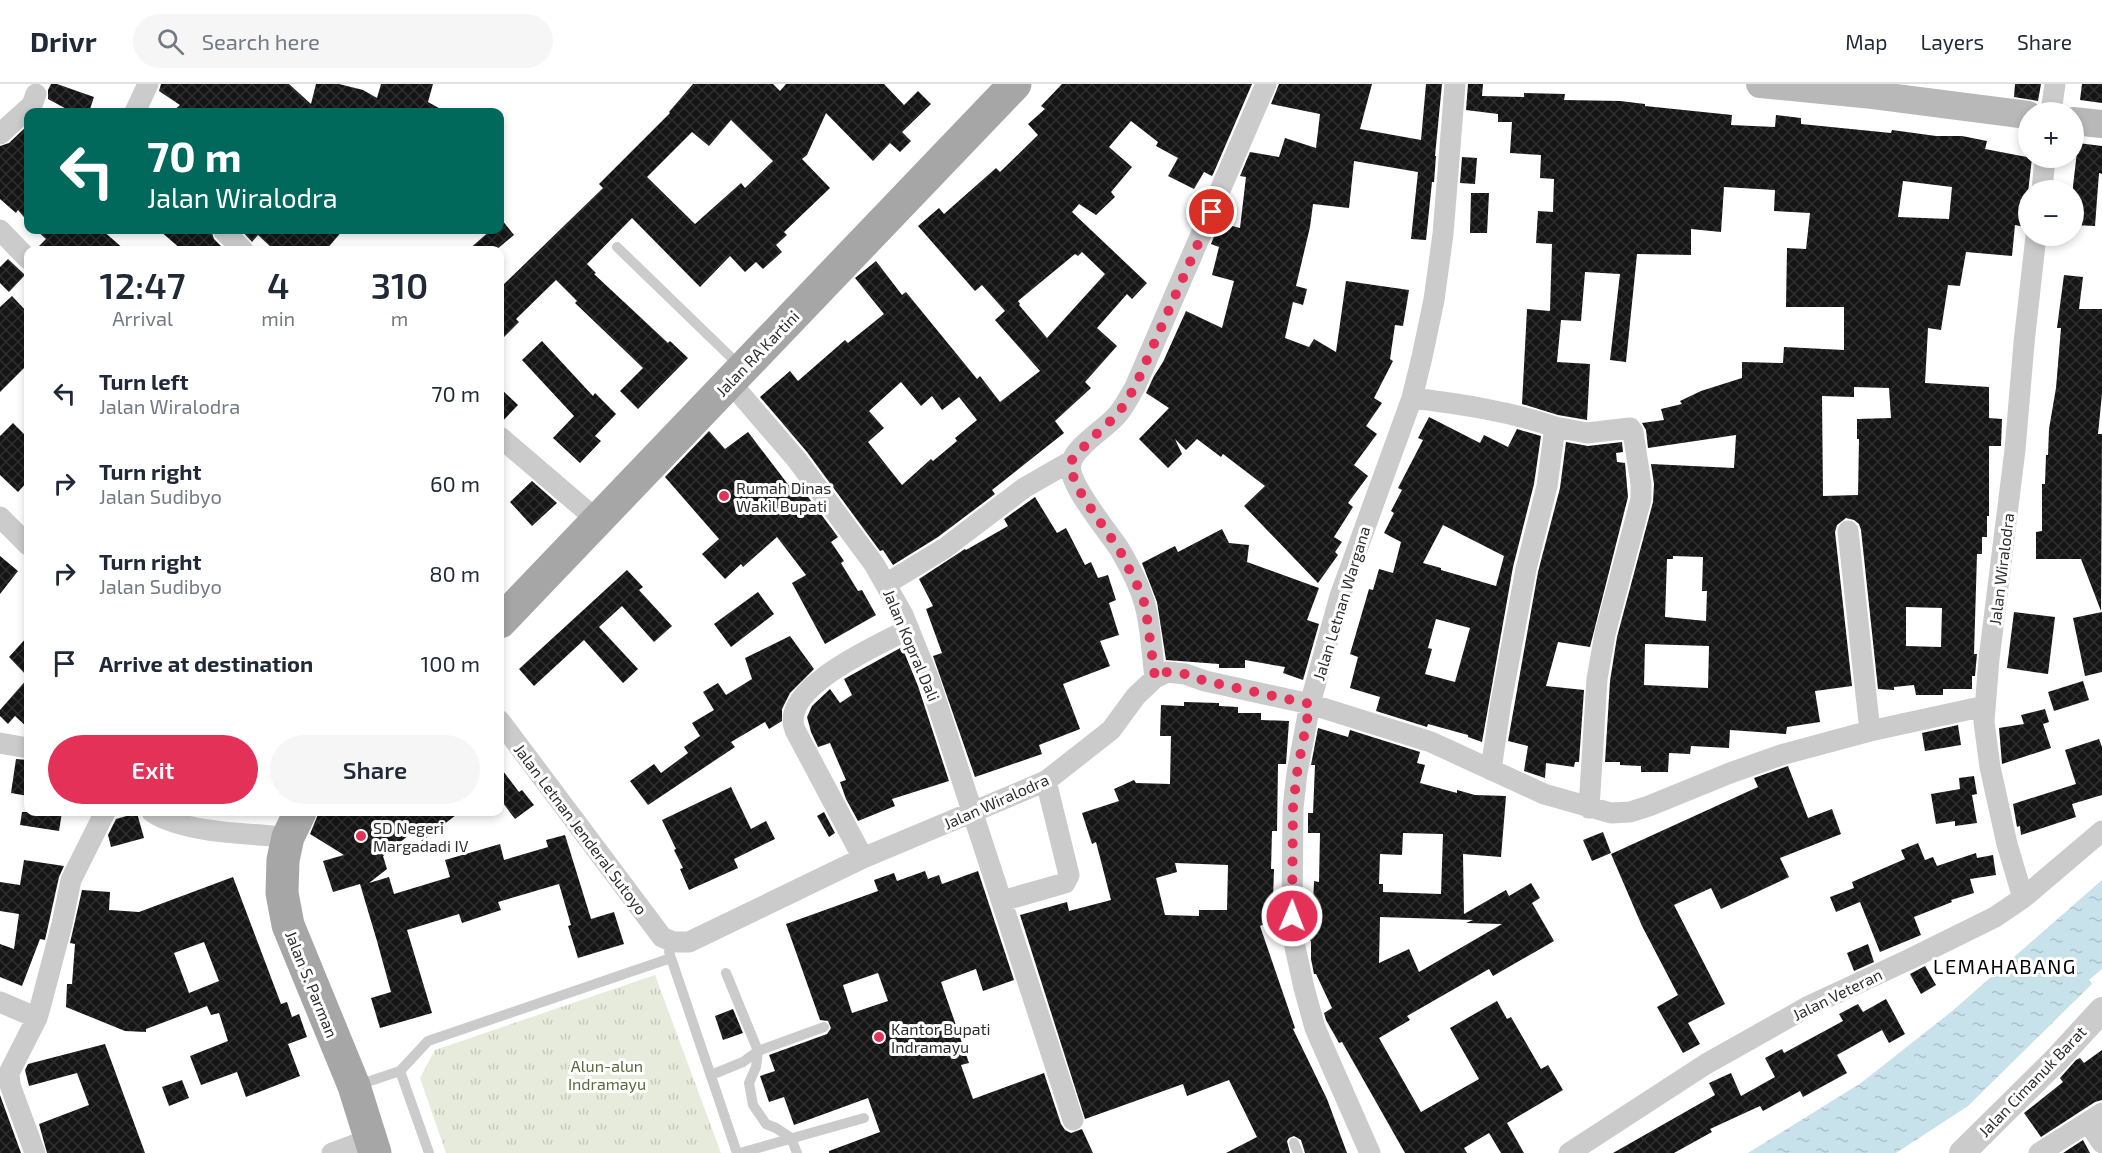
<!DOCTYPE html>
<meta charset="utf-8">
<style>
body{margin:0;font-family:"Exo 2",sans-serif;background:#f6f6f7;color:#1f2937;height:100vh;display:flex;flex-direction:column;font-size:22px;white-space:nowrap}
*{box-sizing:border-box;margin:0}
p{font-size:20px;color:#747a83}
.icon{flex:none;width:33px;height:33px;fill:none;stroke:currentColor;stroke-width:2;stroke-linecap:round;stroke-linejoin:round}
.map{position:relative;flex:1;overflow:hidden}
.side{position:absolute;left:24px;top:162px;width:480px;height:570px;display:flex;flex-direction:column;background:#fff;border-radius:12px;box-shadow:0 3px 9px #0003}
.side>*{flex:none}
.banner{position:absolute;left:24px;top:24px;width:480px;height:126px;border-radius:12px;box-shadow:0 3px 9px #0003;background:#00695c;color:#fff;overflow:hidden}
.controls{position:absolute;left:2018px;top:18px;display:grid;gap:12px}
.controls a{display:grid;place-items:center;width:66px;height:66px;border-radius:50%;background:#fff;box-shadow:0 3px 9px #0003;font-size:30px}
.pin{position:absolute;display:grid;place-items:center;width:51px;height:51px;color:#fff;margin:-26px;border:3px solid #fff;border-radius:50%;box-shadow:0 2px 6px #0007}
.me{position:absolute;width:66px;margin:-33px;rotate:1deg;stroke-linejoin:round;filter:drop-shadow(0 0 4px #0008)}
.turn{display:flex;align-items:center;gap:21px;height:126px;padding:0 24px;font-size:27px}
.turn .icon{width:78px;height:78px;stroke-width:2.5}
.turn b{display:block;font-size:42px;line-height:51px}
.eta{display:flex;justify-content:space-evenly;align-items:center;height:102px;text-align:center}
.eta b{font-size:36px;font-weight:600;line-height:42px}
.cta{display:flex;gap:12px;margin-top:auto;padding:12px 24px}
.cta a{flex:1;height:69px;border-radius:36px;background:#e33158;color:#fff;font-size:24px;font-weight:600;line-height:69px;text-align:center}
.cta a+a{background:#f6f6f7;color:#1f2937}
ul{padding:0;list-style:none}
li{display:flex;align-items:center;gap:18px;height:90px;padding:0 24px}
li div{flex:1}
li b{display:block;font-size:22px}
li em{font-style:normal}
header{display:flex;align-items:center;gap:36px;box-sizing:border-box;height:84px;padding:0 30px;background:#fff;border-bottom:2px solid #e0e1e3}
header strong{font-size:28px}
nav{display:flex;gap:33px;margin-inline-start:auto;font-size:21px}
.search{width:420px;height:54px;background:#f6f6f7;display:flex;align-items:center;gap:15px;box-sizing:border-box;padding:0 21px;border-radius:33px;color:#747a83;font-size:22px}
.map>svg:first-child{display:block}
.park{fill:url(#park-tufts)}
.water{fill:url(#water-ripples)}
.building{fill:url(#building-cross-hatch);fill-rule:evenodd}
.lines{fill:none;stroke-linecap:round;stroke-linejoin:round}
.service{stroke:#cbcbcb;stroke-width:10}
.minor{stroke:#cbcbcb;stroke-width:21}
.tertiary{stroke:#cbcbcb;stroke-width:26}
.secondary{stroke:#b8b8b8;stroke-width:28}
.primary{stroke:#a6a6a6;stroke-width:33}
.route{stroke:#e33158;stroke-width:10;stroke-dasharray:0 18}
.poi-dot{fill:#e33158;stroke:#fff;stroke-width:2}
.labels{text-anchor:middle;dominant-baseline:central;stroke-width:6;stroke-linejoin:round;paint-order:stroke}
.street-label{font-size:16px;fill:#2e2e2e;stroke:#fff}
.poi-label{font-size:16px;fill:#2e2e2e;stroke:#fff;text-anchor:start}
.park-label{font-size:16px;fill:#57693c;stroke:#fff}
.quarter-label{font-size:20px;letter-spacing:1.5px;fill:#000;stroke:#fff}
</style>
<header>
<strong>Drivr</strong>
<div class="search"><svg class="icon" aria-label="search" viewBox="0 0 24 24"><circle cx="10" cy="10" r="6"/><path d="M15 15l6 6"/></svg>Search here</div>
<nav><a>Map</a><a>Layers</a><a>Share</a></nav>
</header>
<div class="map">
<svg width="2102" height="1069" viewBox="0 0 2102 1069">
<defs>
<pattern id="park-tufts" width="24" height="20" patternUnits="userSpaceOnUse" patternTransform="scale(1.5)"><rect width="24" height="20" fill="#e6ebdb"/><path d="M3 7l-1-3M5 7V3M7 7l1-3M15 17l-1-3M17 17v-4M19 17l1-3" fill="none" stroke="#c6cabc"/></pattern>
<pattern id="water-ripples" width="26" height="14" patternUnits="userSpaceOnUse" patternTransform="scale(1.5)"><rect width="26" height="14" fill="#c8e2eb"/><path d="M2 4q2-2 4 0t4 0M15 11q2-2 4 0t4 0" fill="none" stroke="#acc2ca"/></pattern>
<pattern id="building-cross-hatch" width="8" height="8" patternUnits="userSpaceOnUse" patternTransform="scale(1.5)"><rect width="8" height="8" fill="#151515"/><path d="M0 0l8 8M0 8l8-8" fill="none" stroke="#2f2f2f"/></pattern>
</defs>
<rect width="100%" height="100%" fill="#fff"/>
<path class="park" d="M655 891 721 1069H446L420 994 435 966Z"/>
<path class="water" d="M2102 796V885L2089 896 2092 900 1968 1022 1896 1069H1748L1861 999 1951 928Z"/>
<path class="building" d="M51 0H57L94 13 89 28H72L48 15V6Z
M161 0H289L311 20 316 0H339L363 6 377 14 381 0H433L428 18 446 28H172L180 21 159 7Z
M693 0H773L780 7 786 0H884L904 21 918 7 931 20 902 48 911 57 900 68 890 59 873 77 826 29 807 71 802 75 830 104 784 148 787 151 776 161 782 168 763 185 756 178 745 188 730 172 700 203 632 134 587 180 596 189 594 190 668 259 670 257 688 274 638 325 620 307 643 284 575 219 577 217 556 196 516 235 519 238 500 257V204L603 104 599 100 670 29 669 28ZM731 36 773 77 745 104 741 99 695 140 647 93 692 48 709 62Z
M1062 0H1252L1214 88 1212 92 1204 88 1194 105 1168 92 1178 74 1156 62 1158 58 1131 37 1109 63 1132 83 1111 108 1115 113 1096 131 1079 120 1072 128 1147 199 1132 215 1127 210 1097 244 1117 262 1085 298 1091 304 1055 337 1064 349 992 406 995 410 938 453 893 481 883 466 880 467 807 368 760 313 790 287 798 297 845 256 848 259 884 230 855 194 876 177 902 211 906 208 977 295 980 292 1000 318 1040 287 995 236 1005 227 982 201 975 207 918 142 939 124 944 130 996 84 1000 88 1038 51 1028 40 1045 25 1041 22ZM1082 168 1105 190 1047 254 1019 221 1020 220 1018 217 1075 170 1078 172ZM901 298 921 322 932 312 942 326 959 313 977 336 955 354 957 357 933 377 931 375 902 401 868 358 884 344 869 327Z
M1279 0H1372L1360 45 1421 56 1426 0H1442L1435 72H1436L1434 98H1432L1426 156 1411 155 1418 88 1354 77 1349 124 1313 120 1310 143 1296 202 1307 205 1303 221 1293 218 1285 254 1309 263 1314 255 1336 268 1346 197 1409 206 1403 242 1395 241 1390 275 1393 277 1374 314 1382 319 1366 342 1377 350 1354 381 1368 392 1348 419 1353 423 1334 453 1342 458 1335 468 1338 471 1318 499 1244 422 1265 402 1223 370 1221 373 1197 355 1186 366 1175 355 1182 370 1168 384 1139 355 1169 324 1146 309 1154 292 1163 278 1186 227 1222 244 1234 197 1212 191 1219 163 1211 160 1219 140 1225 142V140L1240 144 1246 93 1240 92 1250 68 1279 73 1285 54 1316 64 1320 30 1271 20Z
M1468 0H1483L1482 12 1524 13V9L1565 10 1564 16 1620 17 1645 20V22L1732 31 1731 41 1775 43 1776 31 1801 34V40L1891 49 1892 46 1936 52H1962L1987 57 1985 65 2032 74 2024 143 2015 141 2012 172 1966 168 1960 202 1948 201 1941 246 1928 244 1925 299 1989 303V334L2002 335 2001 362H1989V432H1987V453H1982V470H1977L1974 570H1977L1975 592H1972V605H1943V611H1916L1914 601 1894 603V606L1878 605 1861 446 1859 440 1854 436 1846 434 1837 441 1835 448 1852 602 1815 607 1820 638 1787 643 1786 650 1730 646 1729 664 1691 662 1690 670 1669 669 1668 688H1641V682L1620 681V678H1605L1610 597 1617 553 1653 418 1654 400 1651 380 1734 384 1736 351 1648 364 1646 346 1642 339 1664 336 1661 325 1682 320 1680 317 1701 307 1742 294V278L1783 279 1784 263 1844 266V223H1786L1787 164 1806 165 1810 129 1774 127 1775 106 1724 103 1721 148 1691 145V171L1637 170 1626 278 1610 276 1620 190 1585 188 1581 237 1561 236 1557 278 1590 280 1587 336 1558 331 1522 320 1527 225 1550 227 1552 160 1536 159 1538 127 1553 128 1554 95 1540 94 1541 71 1510 69 1512 38H1498V30L1466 26ZM1903 97 1952 103 1949 135 1898 133ZM1854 303 1889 304 1891 334 1857 335V355H1859L1858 411 1823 412 1822 312 1854 313ZM1673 472 1703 473 1702 507H1707L1706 537 1665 533 1667 475H1673ZM1906 523 1942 524 1941 563 1906 562ZM1645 560 1709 562 1708 604 1644 601Z
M2015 0H2041L2038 17 2014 13Z
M2082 0H2102V19L2080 16Z
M28 41V138L18 126 16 129 0 115V62L9 59Z
M2078 59 2102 62V90L2099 89 2095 142 2073 141V102Z
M1462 73 1477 74 1475 100 1460 99Z
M1471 109H1489L1487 149H1470Z
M502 136 514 151 496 166H468L491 146H500V138Z
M36 146H102L125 166H37L36 165 46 155Z
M159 146H211L214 155 225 166H182Z
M241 146H343L326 166H274L258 151 252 158Z
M8 175 25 191 9 208 0 199V183Z
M2064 191 2083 193 2079 225H2102V310L2098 350H2102L2101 527 2081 475H2036V448L2042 447V400H2045L2046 371H2048L2049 345 2056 304 2061 244H2057Z
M12 212 28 229V280L0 308V223Z
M542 257 593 312 595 309 616 330 595 352 601 357 580 379 553 354 574 332 522 276Z
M500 304 518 321 500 340Z
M1429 333 1480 359 1484 351 1508 363 1517 345 1541 352 1534 400 1513 483 1482 658 1468 653V651L1428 640 1427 643 1376 627 1380 613 1350 604 1358 573 1350 570 1369 505 1373 506 1379 485 1393 489 1401 458 1384 449 1394 429 1391 427 1402 406 1398 404 1423 356 1418 354ZM1443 441 1504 472 1496 502 1441 486V484L1423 479ZM1436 535 1470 544 1455 598 1425 590 1432 565 1428 564Z
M13 339 28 354V397L18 408 0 391V352Z
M709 347 725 365 748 348 793 407 800 402 838 453 831 458 844 477 841 479 858 507 862 506 876 531 825 560 792 499 806 491 777 453 743 483 741 480 725 495 702 470 719 455 665 393Z
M1566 358 1588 362 1622 358 1623 368 1616 369 1617 378 1625 379 1628 413 1590 563 1558 558 1546 602 1584 606 1579 678H1575L1574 683 1546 679 1545 694 1524 687 1528 662 1508 657 1538 488 1560 404Z
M532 397 557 419 532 442 510 418Z
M1035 413 1057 449 1066 444 1085 481 1091 478 1098 494 1108 491 1116 516 1109 519 1119 551 1100 557 1110 582 1063 600 1080 645 1039 661 1042 670 975 693 933 572 942 569 926 525 933 522 919 495 965 465 966 466 1008 442 1004 435Z
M1222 445 1229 459 1249 461 1247 478 1319 504 1307 536 1319 540 1303 596 1283 589 1285 583 1245 576V584H1219V580L1166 576 1157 518 1142 479 1175 462 1178 468Z
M0 472 18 487 0 510Z
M627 486 643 503 639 506 672 542 654 558 622 522 599 543 638 585 623 599 584 556 534 602 519 585Z
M758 508 774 530 731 563 714 540Z
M2014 528 2055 533 2048 590 2007 584Z
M2102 528V588L2085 592 2073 534Z
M28 552V593L9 573Z
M790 552 814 585 790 609 782 625V637L769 645 765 638 731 658 735 663 648 721 630 697 654 680 661 689 688 669 684 663 700 652 692 639 714 626 703 608 718 599 726 611 752 595 745 574Z
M902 563 918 602 949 697 892 715 895 722 858 737 846 715 840 698 846 696 830 659 818 663 811 648 807 633 812 622 830 605 840 619 852 611 844 595Z
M28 594V644L15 632 8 640 0 632V626Z
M2083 597 2089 616 2054 627 2048 608Z
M1184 618 1219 619V622L1238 623V629H1261V636L1289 637 1286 680H1278L1277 747H1272L1271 785H1274L1273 816H1277V834L1260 842 1295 944 1293 945 1327 1015 1347 1069H1305L1301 1056 1294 1052 1289 1054 1287 1057 1290 1069H1226L1257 1053 1229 996 1187 1012 1183 1000 1085 1035 1020 831 1067 818 1069 827 1111 816 1096 758 1092 760 1082 729 1119 717 1114 705 1134 696 1136 699 1170 700 1171 652H1160L1161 621 1184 622ZM1175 779 1228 781 1227 826H1199V832L1165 831 1156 794 1177 788Z
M2045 625 2049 638 2043 640 2051 664 2002 680 1999 644 2024 640 2021 631Z
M1958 641 1961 661 1925 667 1922 649Z
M1318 644 1348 653 1350 646 1420 668 1417 679 1425 681 1420 699 1457 709V706L1475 711 1506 712 1501 773 1463 770 1464 830 1506 806 1509 812 1531 799 1540 814 1532 819 1554 857 1493 892 1489 885 1407 932 1410 936 1379 954 1421 1028 1479 995 1450 944 1497 917 1507 935 1511 933 1541 985 1548 981 1563 1006 1507 1039 1524 1069H1501L1489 1049 1464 1064 1467 1069H1405L1342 958 1339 959 1326 936 1324 929 1332 924 1316 890H1314L1311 875V857H1310V822H1313L1314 797 1319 798 1320 749H1308V729H1313L1315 681H1311ZM1403 749 1443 750 1441 810 1383 808V800H1379L1380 770 1402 771ZM1380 833 1473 836 1466 839 1502 840 1419 888 1409 865 1379 879Z
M2099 655 2102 663V711L2072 720 2076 733 2021 751 2020 742 2017 743 2013 720 2076 700 2065 666Z
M16 675 28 676V712L11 709Z
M1788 682 1808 734 1832 725 1841 750 1780 774 1789 793 1721 825 1711 804 1674 821 1725 920 1688 939 1700 960 1683 969 1657 923 1678 911 1642 842 1611 770 1758 703 1754 694Z
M500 683 519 708 522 706 534 721 515 735 500 715Z
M1974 692 1977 710 1972 711 1977 739 1955 742V737L1936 740 1931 710 1960 705 1959 694Z
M731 703 751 745 766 737 775 755 734 775 738 784 689 806 680 785 683 784 674 766 676 765 662 736Z
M22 728H62L59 747 20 741Z
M319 728H460L422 757 414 747 383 772 387 785 369 799 389 793 394 810 450 793 445 776 500 760 504 776 548 763 546 756 565 751 591 835 614 828 624 860 578 874 568 842 571 841 559 800 498 818 501 826 462 839 459 830 407 846 432 929 380 944 371 914 391 908 377 857 360 800 333 808 323 777 344 771 310 750Z
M824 728 835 749 829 753 817 732Z
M137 729 144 754 111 763 108 751 116 735Z
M1603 748 1611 769 1592 777 1583 756Z
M1918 759 1925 776 1933 773 1937 782 1976 769 1977 774 1993 771 1996 791 1970 795 1974 809 1951 816 1952 818 1914 833 1921 851 1880 868 1860 818 1836 828 1830 813 1854 804 1852 798 1905 775 1901 766Z
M24 776 64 782 59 793 45 856 40 855 22 902 0 893V860L14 865 19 830 0 827V798L20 801Z
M925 787 928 795 939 791 942 800 978 787 1014 896 983 907 976 885 941 898 969 979 961 981 973 1015 1044 989 1061 1040 1065 1046 1071 1049 1082 1045 1093 1069H829V1067L880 1048 868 1014 794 1041 784 1013 769 1018 760 992 775 987 769 971 827 950 831 944 828 937 820 936 786 840 878 807 874 796 894 789 897 797ZM878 889 888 917 852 929 843 901Z
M233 793 281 920 287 918 292 933 299 930 307 953 288 960 300 992 246 1013 237 988 201 1001 190 972 228 957 219 929 211 931 207 922 146 945V948L125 947 66 923 67 900H72L75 860 70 859 82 806 110 808 109 826 139 828ZM204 858 219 897 189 909 174 869Z
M1868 860 1874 878 1854 887 1847 869Z
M1925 882 1936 901 1921 910 1910 890Z
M1886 915 1905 950 1889 959 1882 946 1837 971 1847 989 1803 1013 1800 1007 1763 1027 1760 1022 1710 1045 1712 1048 1674 1069H1613L1715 1011 1709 999 1731 989 1741 1012 1775 993 1765 974 1782 965 1784 969 1843 937 1839 930 1858 920 1863 928Z
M733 925 743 949 723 956 715 932Z
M105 960 145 1069H47L39 1040 89 1021 77 989 29 1002 25 986 28 980Z
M2102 966V1016L2095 1018 2041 1053 2024 1029 2063 998 2060 994 2076 976 2080 974 2084 979Z
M182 996 189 1014 169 1022 162 1003Z
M0 1011 21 1069H0Z
M2083 1056 2090 1069H2063Z"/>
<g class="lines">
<path class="service" d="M617 163 740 282
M669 868 737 1069
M726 889 758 967 756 983 749 999 753 1021 766 1040 776 1044 791 1054 797 1069
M711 991 743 978 758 967 824 943
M358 1001 400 987
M1294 1059 1298 1069
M429 1069 400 987 428 957 671 874
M740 1069 864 1034"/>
<path class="minor" d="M135 28 148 0
M2051 28 2055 0
M0 50 32 21 36 10
M2042 106 2045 74
M0 146 28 175
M223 146 243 166
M730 298 797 376 874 480 903 531 930 598 1073 1036
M1412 314C1461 320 1508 327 1555 343
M500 353 597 436
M0 433 28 461
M1848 447 1870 647
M886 500 945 464 1024 404 1071 377
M1155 594C1152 570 1151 544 1145 521 1140 503 1130 483 1120 466 1109 448 1066 399 1071 379 1075 362 1107 344 1118 330 1125 322 1130 311 1135 303L1266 0
M500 637 662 853 673 858H689L863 774 1046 697 1111 646 1136 612 1155 594 1167 588 1185 590 1205 597 1310 620 1431 658 1544 710 1611 729 1630 728 1649 722 1730 689 1781 671 1870 647 1985 622
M0 659 28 664
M1491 686 1500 624 1526 485 1547 402 1555 343 1587 349 1630 344 1633 348 1641 400V415L1605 550 1597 595 1589 724
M152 728C182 749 251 750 288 753
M863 774 795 646C778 604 880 560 909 545
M2023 814 2007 760 1990 683 1984 638 1989 575 2015 366 2024 259 2036 152
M1002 817 1065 799 1069 791 1046 697
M0 918 37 934
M2088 1038 2102 1059
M35 1069 10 1001 9 989 37 934 41 920 62 840 71 796 105 728
M332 1069 370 1055
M1370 1069 1315 944 1304 904 1295 863 1292 832 1293 724 1297 689 1310 620 1340 512 1412 314 1422 273 1434 216 1443 150 1455 0
M1569 1069 1706 980 1809 922 1910 875 1995 833 2023 814 2102 747
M2039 1069 2102 1029"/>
<path class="tertiary" d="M1962 1069 2057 975 2102 926"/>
<path class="secondary" d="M1760 0 1873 11 2028 31
M2073 37 2102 40"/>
<path class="primary" d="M500 538 1015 0
M300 728 288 753 283 776 282 809 288 841 354 1002 375 1069"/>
</g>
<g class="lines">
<path class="route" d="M1212 128 1135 303 1118 330 1091 355 1071 377V385L1074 395 1083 413 1120 467 1140 507 1145 521 1148 541 1155 594 1167 588 1185 590 1205 597 1310 620 1297 689 1293 724 1292 832"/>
</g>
<g class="poi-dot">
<circle cx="724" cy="412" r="6"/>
<circle cx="361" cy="752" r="6"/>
<circle cx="879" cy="953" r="6"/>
</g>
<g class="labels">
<g class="street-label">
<text transform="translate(757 269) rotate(-46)">Jalan RA Kartini</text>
<text transform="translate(2001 485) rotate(-83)">Jalan Wiralodra</text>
<text transform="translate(1341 519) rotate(-73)">Jalan Letnan Wargana</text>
<text transform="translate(912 561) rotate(67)">Jalan Kopral Dali</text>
<text transform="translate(996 717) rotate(-24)">Jalan Wiralodra</text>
<text transform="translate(581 745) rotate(53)">Jalan Letnan Jenderal Sutoyo</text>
<text transform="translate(312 900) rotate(68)">Jalan S. Parman</text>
<text transform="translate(1837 910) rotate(-26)">Jalan Veteran</text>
<text transform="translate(2032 997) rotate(-46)">Jalan Cimanuk Barat</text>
</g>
<g class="poi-label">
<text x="736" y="403">Rumah Dinas<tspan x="736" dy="18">Wakil Bupati</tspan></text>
<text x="373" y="743">SD Negeri<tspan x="373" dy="18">Margadadi IV</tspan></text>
<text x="891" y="944">Kantor Bupati<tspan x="891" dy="18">Indramayu</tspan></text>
</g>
<g class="park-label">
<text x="607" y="981">Alun-alun<tspan x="607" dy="18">Indramayu</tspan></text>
</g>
<g class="quarter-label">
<text x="2005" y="882">LEMAHABANG</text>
</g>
</g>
</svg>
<div class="controls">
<a>+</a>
<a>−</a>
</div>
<div class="pin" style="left:1212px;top:128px;background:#d93025"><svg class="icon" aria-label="arrive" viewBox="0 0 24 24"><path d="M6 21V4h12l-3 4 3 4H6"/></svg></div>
<svg class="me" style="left:1292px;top:832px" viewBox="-20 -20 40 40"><circle r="17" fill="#e33158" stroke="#fff" stroke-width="3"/><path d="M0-11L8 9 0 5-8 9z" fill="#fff"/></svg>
<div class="banner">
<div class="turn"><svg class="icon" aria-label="left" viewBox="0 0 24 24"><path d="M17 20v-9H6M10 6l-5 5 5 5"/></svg><div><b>70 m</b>Jalan Wiralodra</div></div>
</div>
<section class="side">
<div class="eta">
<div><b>12:47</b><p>Arrival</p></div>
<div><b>4</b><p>min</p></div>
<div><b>310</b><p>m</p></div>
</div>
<ul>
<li><svg class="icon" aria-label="left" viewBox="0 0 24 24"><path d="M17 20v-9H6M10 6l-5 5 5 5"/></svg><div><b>Turn left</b><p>Jalan Wiralodra</p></div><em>70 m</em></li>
<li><svg class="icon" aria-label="right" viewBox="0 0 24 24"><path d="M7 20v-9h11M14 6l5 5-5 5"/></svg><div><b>Turn right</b><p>Jalan Sudibyo</p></div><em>60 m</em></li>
<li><svg class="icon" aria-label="right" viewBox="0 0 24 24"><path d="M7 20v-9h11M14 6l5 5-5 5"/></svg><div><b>Turn right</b><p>Jalan Sudibyo</p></div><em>80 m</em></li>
<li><svg class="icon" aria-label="arrive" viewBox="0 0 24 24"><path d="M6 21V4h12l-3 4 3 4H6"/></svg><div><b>Arrive at destination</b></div><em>100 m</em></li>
</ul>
<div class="cta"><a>Exit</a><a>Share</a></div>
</section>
</div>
